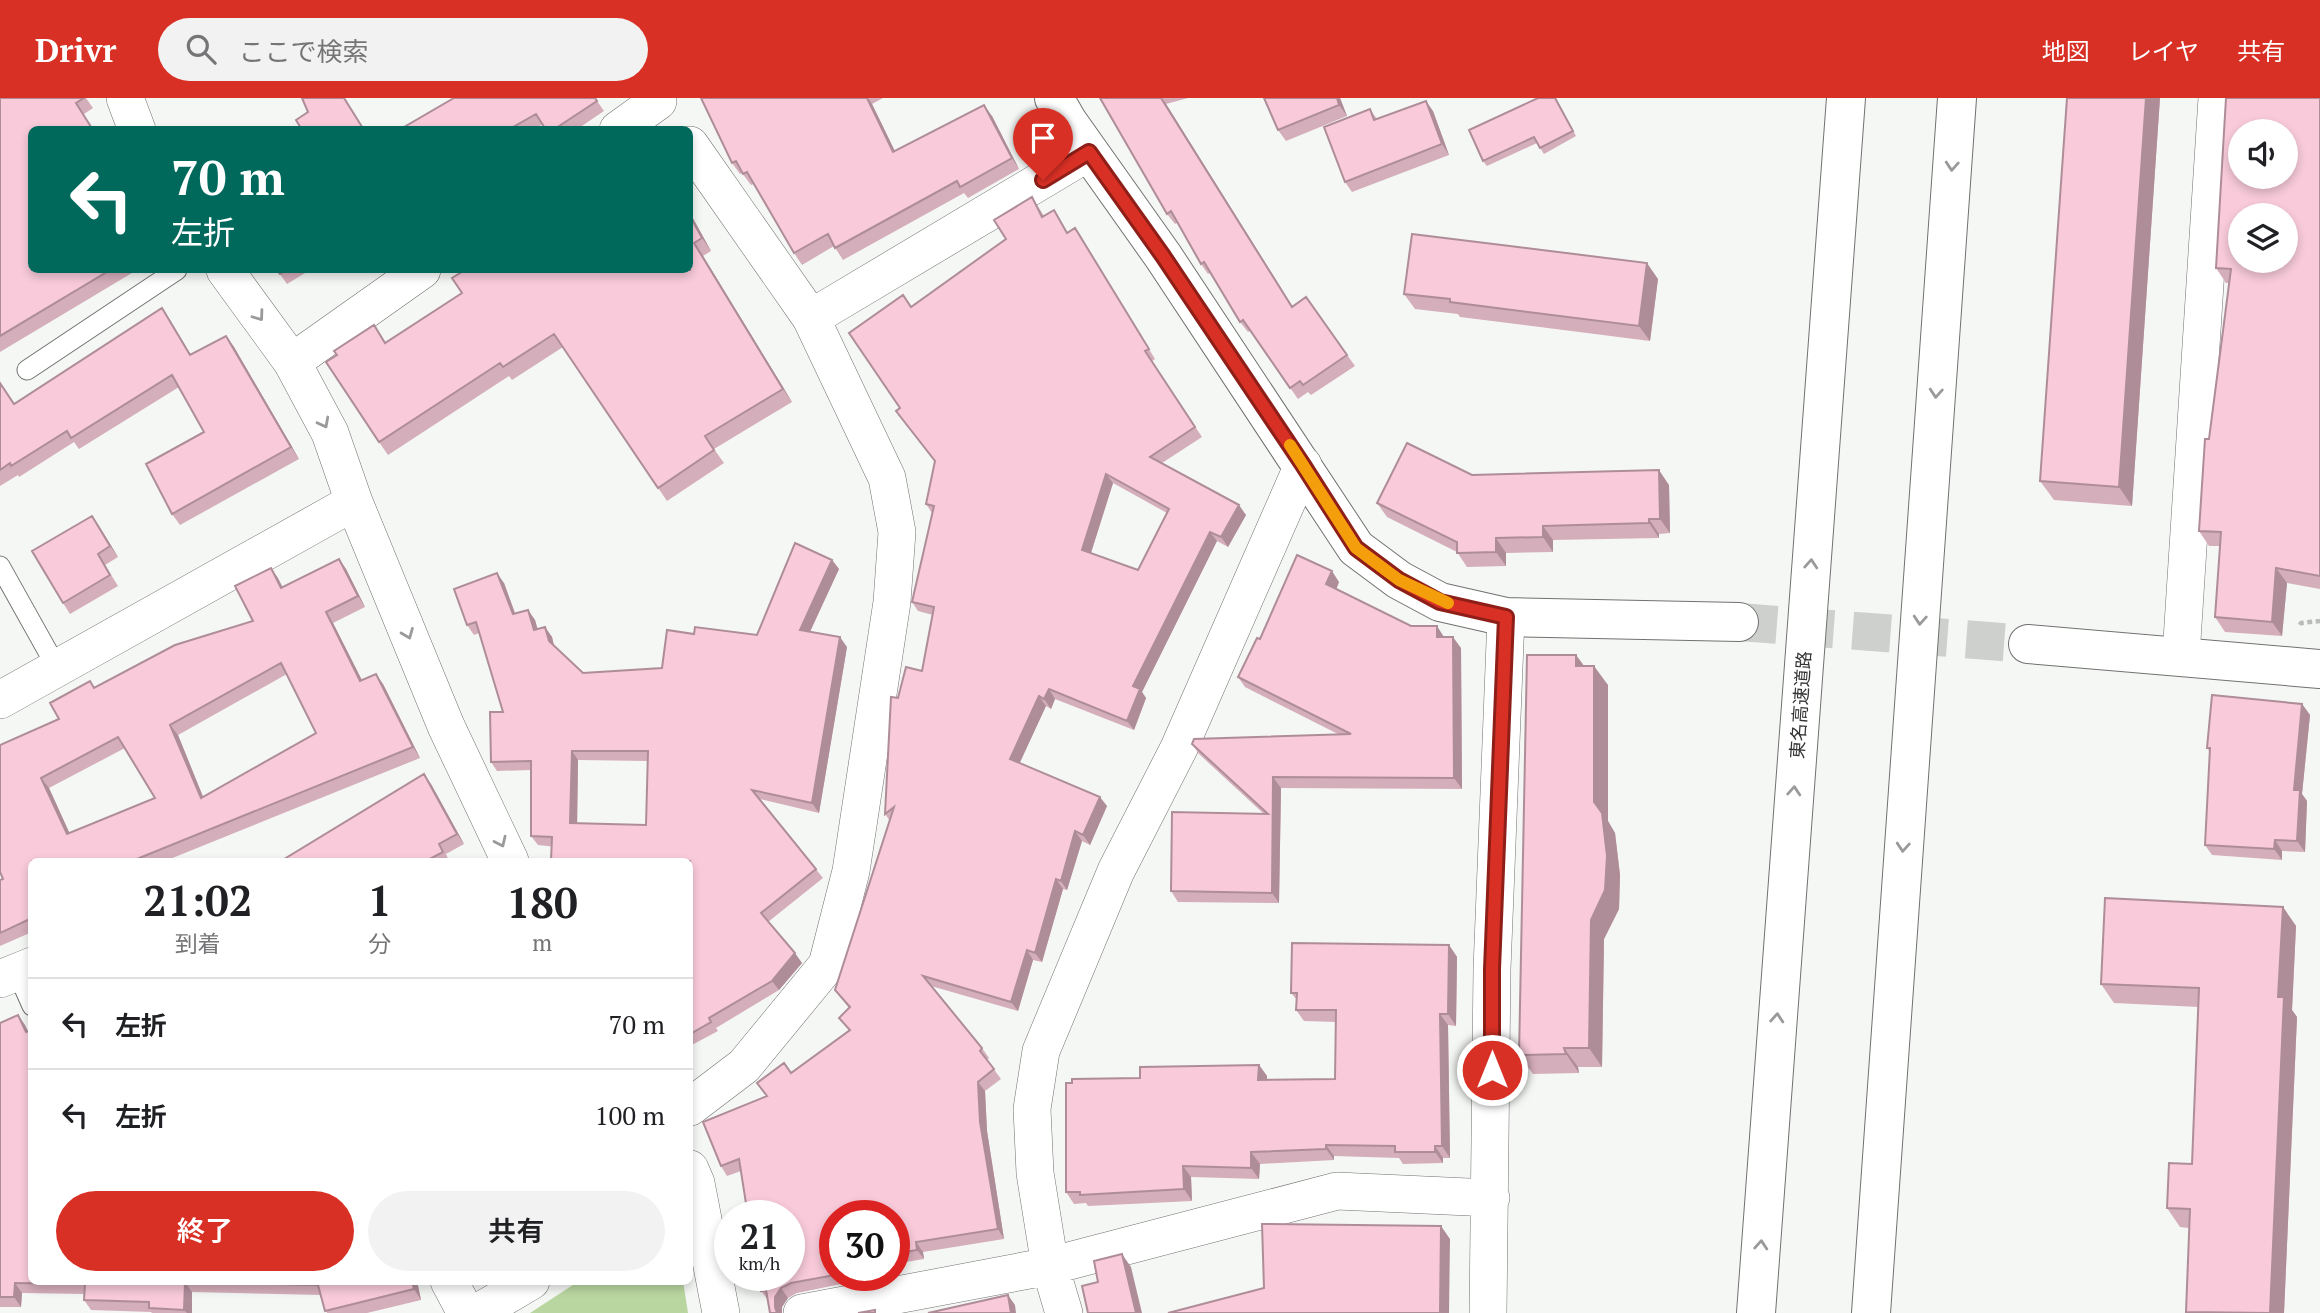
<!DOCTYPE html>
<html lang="ja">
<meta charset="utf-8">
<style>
body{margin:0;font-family:"PT Serif","Noto Sans JP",serif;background:#f2f2f2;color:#202124;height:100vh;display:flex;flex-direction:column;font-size:26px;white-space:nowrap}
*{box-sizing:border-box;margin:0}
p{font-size:23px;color:#757577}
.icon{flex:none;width:38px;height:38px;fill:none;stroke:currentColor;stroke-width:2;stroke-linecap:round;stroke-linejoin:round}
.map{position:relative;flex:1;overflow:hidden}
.drawer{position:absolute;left:28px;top:760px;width:665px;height:427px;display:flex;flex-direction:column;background:#fff;border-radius:10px;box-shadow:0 4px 10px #0003}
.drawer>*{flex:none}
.guide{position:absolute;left:28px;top:28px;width:665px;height:147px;border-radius:10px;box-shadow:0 4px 10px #0003;background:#00695c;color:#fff;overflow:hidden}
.controls{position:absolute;left:2228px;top:21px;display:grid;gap:14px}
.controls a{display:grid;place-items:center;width:70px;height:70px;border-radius:50%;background:#fff;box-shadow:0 4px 10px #0003;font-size:35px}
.speed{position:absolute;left:714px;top:1102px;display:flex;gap:14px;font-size:35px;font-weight:700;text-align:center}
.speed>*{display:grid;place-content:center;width:91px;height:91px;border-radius:50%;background:#fff;box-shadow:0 4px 10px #0003;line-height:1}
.speed small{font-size:18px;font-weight:400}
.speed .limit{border:10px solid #d22;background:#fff;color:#111}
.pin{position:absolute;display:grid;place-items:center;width:60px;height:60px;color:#fff;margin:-72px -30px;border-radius:50% 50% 50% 0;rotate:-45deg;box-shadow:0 0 7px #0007}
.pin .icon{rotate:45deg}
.me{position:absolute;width:77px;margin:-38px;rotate:0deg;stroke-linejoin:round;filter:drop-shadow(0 0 5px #0008)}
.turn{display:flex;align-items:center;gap:24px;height:147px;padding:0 28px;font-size:32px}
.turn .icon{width:91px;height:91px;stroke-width:2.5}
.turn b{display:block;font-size:49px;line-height:60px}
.eta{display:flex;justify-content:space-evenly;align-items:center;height:119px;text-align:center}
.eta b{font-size:42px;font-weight:600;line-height:49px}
.action{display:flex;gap:14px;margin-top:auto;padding:14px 28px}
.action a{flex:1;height:80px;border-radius:42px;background:#d93025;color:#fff;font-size:28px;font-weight:600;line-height:80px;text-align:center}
.action a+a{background:#f2f2f2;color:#202124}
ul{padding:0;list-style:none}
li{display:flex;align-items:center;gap:21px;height:91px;padding:0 28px;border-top:2px solid #e0e0e0}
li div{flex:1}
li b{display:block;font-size:26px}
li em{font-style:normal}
header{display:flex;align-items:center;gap:42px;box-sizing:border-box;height:98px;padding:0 35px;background:#d93025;color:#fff}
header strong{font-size:33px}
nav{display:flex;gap:38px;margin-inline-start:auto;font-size:24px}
.search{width:490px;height:63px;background:#f2f2f2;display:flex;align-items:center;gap:18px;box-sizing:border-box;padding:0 24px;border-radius:38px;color:#757577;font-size:26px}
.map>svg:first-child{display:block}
.green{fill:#bad6a0}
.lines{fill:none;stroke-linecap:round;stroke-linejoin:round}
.tertiary-tunnel{stroke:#ced0cd;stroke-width:38;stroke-dasharray:38 19;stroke-linecap:butt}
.service-casing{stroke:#70726f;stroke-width:21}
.minor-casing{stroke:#70726f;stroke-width:38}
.tertiary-casing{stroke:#70726f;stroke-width:40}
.motorway-casing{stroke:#70726f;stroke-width:40}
.path{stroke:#bbbcba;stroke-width:4.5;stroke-dasharray:5 3.5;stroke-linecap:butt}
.service{stroke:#fff;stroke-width:19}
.minor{stroke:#fff;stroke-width:37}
.tertiary{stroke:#fff;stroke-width:38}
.motorway{stroke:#fff;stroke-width:38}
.wall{fill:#d5aebb;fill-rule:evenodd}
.shaded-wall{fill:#ae8d99}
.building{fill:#f8cada;stroke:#ae8d99;stroke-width:2;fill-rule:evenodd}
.oneway{stroke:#999a99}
.route-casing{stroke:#8d1f18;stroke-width:18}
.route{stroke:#d93025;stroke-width:12}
.slow{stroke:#f59e0b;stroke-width:12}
.labels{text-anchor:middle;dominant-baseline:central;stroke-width:7;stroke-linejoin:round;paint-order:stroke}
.street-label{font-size:18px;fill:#333433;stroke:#fff}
</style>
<header>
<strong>Drivr</strong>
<div class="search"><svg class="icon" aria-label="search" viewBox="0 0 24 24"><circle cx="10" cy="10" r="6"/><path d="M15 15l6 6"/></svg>ここで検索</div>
<nav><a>地図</a><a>レイヤ</a><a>共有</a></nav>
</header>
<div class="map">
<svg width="2320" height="1215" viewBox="0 0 2320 1215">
<rect width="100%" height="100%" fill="#f5f7f4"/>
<path class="green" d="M579 1183H683L688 1215H530Z"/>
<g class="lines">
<path class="tertiary-tunnel" d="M1739 524 2028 546"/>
<defs>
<path id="service" d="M27 272 177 172
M0 468 57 570
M17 874 32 908"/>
<path id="minor" d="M125 0 137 32
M618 32 658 3
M690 47 811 220 887 380 897 434 892 504 851 773 827 867 744 968 690 1009
M225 172 292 264 330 335 354 404 446 628 510 763
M811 220 1089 54
M292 264 422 172
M2181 558 2217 0
M0 602 354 404
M0 881 32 868
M690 1071 696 1085 721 1215
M449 1183 466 1215
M477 1215 531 1183
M802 1215 1050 1168 1337 1093 1491 1100
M1064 1215 1050 1168 1035 1075 1032 1011 1041 953 1116 773 1179 650 1303 367
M1488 1215 1492 871 1506 519"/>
<path id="tertiary" d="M1054 0 1068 24 1163 158 1356 450 1399 482 1440 504 1506 519 1739 524
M2028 546 2320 571"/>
<path id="motorway" d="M1756 1215 1846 0
M1871 1215 1957 0"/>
</defs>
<use href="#service" class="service-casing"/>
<use href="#minor" class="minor-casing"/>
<use href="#tertiary" class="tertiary-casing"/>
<use href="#motorway" class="motorway-casing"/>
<path class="path" d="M2300 527 2301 525 2320 523"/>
<use href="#service" class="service"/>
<use href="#minor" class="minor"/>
<use href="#tertiary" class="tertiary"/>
<use href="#motorway" class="motorway"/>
</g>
<path class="wall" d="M0 0H86L93 10 84 16 32 172H137L0 254Z
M595 0 604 13 576 32H546L543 26 533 32H399Z
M701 0H883L872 6 895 53 992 18 1019 71 968 100 964 95 843 162 834 148 802 167 794 155 754 86 751 87 742 75 740 76 732 65Z
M1100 0H1188L1166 6 1292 208 1306 199 1355 268 1311 297 1308 294 1298 301 1250 233 1248 234 1240 224 1210 175 1208 176 1201 166 1177 125 1175 126 1167 116Z
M1340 0 1347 18 1286 43 1278 32Z
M1556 0 1576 38 1544 56 1537 45 1487 68 1483 63Z
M2067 0H2160L2132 408 2054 402 2040 383Z
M2320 0V491L2287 485 2282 538 2225 534 2215 519 2220 448H2209L2199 433 2209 341 2229 185H2226L2216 170Z
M1370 11 1377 21 1433 13 1449 57 1352 94 1345 84Z
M1032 99 1044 118 1054 112 1067 134 1075 130 1155 261 1152 263 1202 339 1162 365 1246 417 1228 449 1217 443 1142 594 1146 600 1134 632 1055 601 1051 611 1046 608 1019 665 1107 708 1090 747 1082 743 1067 792 1063 791 1042 864 1033 862 1018 913 931 888 982 950 989 960 987 962 1001 981 985 993 987 1033 1004 1141 923 1154 924 1161 894 1166V1118H835V1178H871V1180L797 1195 788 1200 782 1209V1215H770L768 1202 761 1193 741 1073 727 1078 721 1068 791 975 849 932 839 920 849 910 835 892 890 723 885 716 898 600 922 573 933 517 918 513 912 504 932 415 926 406 935 364 896 313 900 310 911 209 1006 141ZM1113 385 1167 415 1138 472 1091 455Z
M690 115 711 153 703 158 792 304 714 351 724 365 667 403 563 249 512 282 509 278 388 357 379 344 337 257 690 172Z
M277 172H310L287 186Z
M1658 181 1650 243 1460 219 1458 216 1415 211 1404 196Z
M162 210 191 257 226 238 234 249 299 361 180 427 172 416 204 334 179 289 79 351 74 344 19 379 18 377 0 388V284L14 306Z
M1472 377 1669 387 1670 435 1659 436V440L1553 442V454L1506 455V468L1467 469 1457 454 1387 419 1377 405Z
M99 428 118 459 105 467 118 488 70 516 63 505Z
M339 461 346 471 365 509 333 525 362 583 383 586 420 660 165 763H32V834L0 848V782L3 781 59 621 95 590 253 523 271 470 282 489ZM287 576 316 635 203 699 178 637ZM125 650 155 700 69 735 49 690Z
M832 462 839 471 810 534 847 549 819 715 760 701 823 780 768 824 802 865 779 892 716 930 718 933 690 948V763L538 747 531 738V672L497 673 491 664 503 614 479 535 474 537 467 527 504 485 515 516 528 512 535 522 537 531 545 529 552 539 554 548 583 575 662 570 694 536 757 537ZM578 662 648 663 646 727 577 725Z
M1339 484 1336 491 1411 528 1444 539 1461 550 1462 691 1281 690 1279 805 1178 804 1171 793 1264 716 1199 656 1192 646 1338 636 1245 589 1238 579 1260 541Z
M1576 557 1584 568 1608 587V723L1615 735 1620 777 1619 811 1604 841 1602 969H1578L1579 975 1533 976 1519 957Z
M2302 606 2310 617 2302 696 2307 703 2305 754 2282 753V762L2212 757 2205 747 2210 654 2207 650Z
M431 686 464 746 446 756 449 763H281Z
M2283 809 2296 828 2292 912 2297 919 2284 1215H2186L2189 1130 2180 1129 2167 1110 2192 1066 2199 909 2114 905 2101 886Z
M1449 847 1457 859 1456 928 1448 927 1450 1060H1443V1065L1403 1066 1399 1060 1334 1058V1062L1260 1066 1259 1081 1191 1079 1192 1103 1088 1108 1086 1105 1074 1106 1066 1094 1140 980 1259 967 1267 978V982L1335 981 1336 924 1304 923 1296 912 1297 902 1291 895Z
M18 917 28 933 32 1183H417L421 1202 367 1215H327L321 1197 192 1194V1215H152L151 1214 91 1212 84 1202 85 1196 22 1195 21 1209H0V925Z"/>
<path class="shaded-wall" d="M867 0H868L872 6 901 66 893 54Z
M1161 0 1166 6 1299 219 1292 209Z
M1337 0H1340L1347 18 1339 7Z
M2146 0H2160L2132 408 2119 389Z
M1426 3 1433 13 1449 57 1442 46Z
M984 7 992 18 1019 71 1012 60Z
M690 115 711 153 702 140 690 118Z
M694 145 703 158 792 304 783 291Z
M1647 165 1658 181 1650 243 1639 228Z
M162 210 170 222 198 269 190 257Z
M226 238 234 249 299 361 291 349Z
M1659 372 1669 387 1670 435 1660 421Z
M1106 376 1113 385 1089 461 1082 452Z
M1239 407 1246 417 1228 449 1221 439Z
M92 418 99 428 118 459 110 448Z
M1649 421 1659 436V440L1649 425Z
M1543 428 1553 442V454L1543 439Z
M1210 434 1217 443 1142 594 1146 600 1134 632 1127 623 1133 588Z
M1496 440 1506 455V468L1496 454Z
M339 461 346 471 365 509 358 498Z
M832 462 839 471 806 542 800 532Z
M271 470 278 480 288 500 281 490Z
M2276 470 2287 485 2282 538 2272 524Z
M1332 473 1339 484 1334 497 1326 486Z
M497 475 504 485 519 526 513 516Z
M528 512 535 522 541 542 534 532Z
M326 514 333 525 368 594 360 583Z
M1437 528 1444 539H1437Z
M545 529 552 539 555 552 549 543Z
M840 539 847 549 819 715 812 705Z
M1453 539 1461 550 1462 691 1454 680Z
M1576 557 1590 576 1576 568Z
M1594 568 1608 587V723L1615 735 1620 777 1619 811 1604 841 1602 969 1589 950 1591 822 1594 704Z
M376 576 383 586 420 660 413 649Z
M1049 591 1055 601 1051 611 1044 601Z
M1039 598 1046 608 1017 671 1010 661Z
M2302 606 2310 617 2302 696 2307 703 2305 754 2297 743 2294 692Z
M170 627 178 637 208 711 201 700Z
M572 653 578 662 577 735 570 725Z
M424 676 431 686 464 746 457 736Z
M1273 679 1281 690 1279 805 1272 795Z
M41 680 49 690 75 747 67 736Z
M1100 699 1107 708 1090 747 1083 737Z
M1075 733 1082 743 1067 792 1061 783Z
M2275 742 2282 753V762L2274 751Z
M1056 781 1063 791 1042 864 1035 855Z
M2283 809 2296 828 2292 912 2297 919 2284 1215H2270L2278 899Z
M1449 847 1457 859 1456 928 1448 916Z
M1027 852 1033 862 1018 913 1011 904Z
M795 855 802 865 779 892 772 883Z
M1440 916 1448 927 1450 1060 1442 1048Z
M18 917 25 927 32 942 26 934Z
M1564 950 1578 969 1579 975 1566 956Z
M1259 967 1267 978 1266 994 1258 982Z
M978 984 985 993 987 1033 1004 1141 998 1131 980 1024Z
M1326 1047 1334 1058V1062L1326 1051Z
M1435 1048 1443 1060V1065L1435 1054Z
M1251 1054 1260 1066 1259 1081 1251 1070Z
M1183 1068 1191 1079 1192 1103 1184 1091Z
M1441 1128 1450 1141 1449 1215H1440Z
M916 1144 923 1154 924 1161 917 1152Z
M1122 1156 1131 1169 1142 1215H1136Z
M412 1183H417L421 1202 414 1191Z
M185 1184 192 1194V1215H187L184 1212Z
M15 1185 22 1195 21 1209 14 1199Z
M781 1190 788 1200 782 1209V1215H777L775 1209V1199Z
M1008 1197 1015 1207 1016 1215H1011Z"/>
<path class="building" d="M0 0H84L76 5 93 32H32V172H110L0 238Z
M302 0H344L364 32H302L296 22 308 14Z
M454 0H595L597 3 553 32H546L536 16 508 32H399Z
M701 0H867L893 54 984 7 1012 60 960 89 957 83 835 150 828 136 794 155 747 74 743 76 736 63 732 65Z
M1100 0H1161L1292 209 1306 199 1347 257 1303 287 1300 283 1290 290 1243 222 1240 224 1204 164 1201 166 1171 113 1167 116Z
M1264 0H1337L1339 7 1278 32Z
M1538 0H1555L1573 33 1540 50 1534 39 1483 63 1469 32Z
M2067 0H2146L2119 389 2040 383Z
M2226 0H2320V478L2276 470 2272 524 2215 519 2221 434 2199 433 2205 341H2209L2231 171 2216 170ZM2240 33H2286V79H2240ZM2240 117H2286V163H2240Z
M1426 3 1442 46 1345 84 1324 29 1370 11 1374 22Z
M1032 99 1042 119 1054 112 1067 135 1075 130 1149 251 1145 253 1195 329 1150 359 1239 407 1221 439 1210 434 1133 588 1140 591 1127 623 1049 591 1044 601 1039 598 1010 661 1100 699 1083 737 1075 733 1061 783 1056 781 1035 855 1027 852 1011 904 923 878 982 950 980 953 994 971 978 984 980 1024 998 1131 916 1144 917 1152 894 1156V1118H835V1177L791 1185 781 1190 775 1199V1209L777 1215H770L766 1192 761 1193 759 1178H789V1118H748L739 1061 721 1068 703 1024 767 998 757 985 784 965 791 975 850 932 839 920 850 909 835 892 894 709 885 716 891 599 898 600 906 569 922 573 934 509 912 504 934 408 926 406 935 363 896 313 900 310 849 235 903 197 911 209 1006 141 994 122ZM1106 376 1169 411 1138 472 1082 452Z
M690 118 702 140 694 145 783 291 705 338 714 352 658 390 554 236 503 269 500 265 379 344 326 264 337 257 334 253 374 227 385 245 462 195 452 180 465 172H690Z
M1412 136 1647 165 1639 228 1450 204V201L1404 196Z
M277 172H287L280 176Z
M162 210 190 257 226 238 291 349 172 416 146 366 204 334 172 277 71 340 67 333 11 368 10 365 0 372V285L14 306Z
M1407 345 1472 377 1659 372 1660 421H1649V425L1543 428V439L1496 440V454L1457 455V444L1377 405Z
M92 418 110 448 98 456 110 477 63 505 32 453Z
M795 445 832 462 800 532 840 539 812 705 752 692 816 771 761 815 795 855 772 883 709 920 711 924 690 936V763H551L552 739 531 738V663L491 664 490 614H503L476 524 467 527 454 491 497 475 513 516 528 512 534 532 545 529 549 543 583 575 662 570 667 532 694 536 695 529 757 537ZM572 653H648L646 727 570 725Z
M1297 457 1332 473 1326 486 1411 528H1437V539H1453L1454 680 1273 679 1272 795 1171 793 1172 714 1268 716 1192 646 1194 641 1351 636 1238 579 1257 540 1260 541Z
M339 461 358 498 326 514 360 583 376 576 413 649 132 763H32V820L0 835V782L3 781 0 774V647L59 621 50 605 90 583 94 590 175 547 253 523 235 488 271 470 281 490ZM281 565 316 635 201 700 170 627ZM118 639 155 700 67 736 41 680Z
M1527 557H1576V568H1594V704L1602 715 1607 758 1605 792 1591 822 1589 950H1564L1566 956 1519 957Z
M2212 597 2302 606 2294 692H2300L2297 743 2275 742 2274 751 2205 747 2210 650H2207Z
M424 676 457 736 439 746 443 754 426 763H281Z
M2105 800 2283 809 2278 899H2284L2270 1215 2186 1214 2190 1111 2167 1110 2169 1065 2192 1066 2199 890 2101 886Z
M1292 845 1449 847 1448 916H1440L1442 1048H1435V1054H1395V1048L1326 1047V1051L1251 1054V1070L1183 1068 1184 1091 1080 1097V1094H1066V985H1072V981L1140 980V969L1259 967 1258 982 1335 981 1336 912H1296L1297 895H1291Z
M18 917 26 934 32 932V1183H412L414 1191 325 1213 318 1187 185 1184 184 1212 149 1210V1204L84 1202 85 1186 15 1185 14 1199H0V925Z
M1262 1126 1441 1128 1440 1215H1168L1264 1190Z
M1122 1156 1136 1215H1088L1082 1188 1098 1184 1094 1163Z
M1008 1197 1011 1215H928Z
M875 1212V1215H858Z"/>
<defs><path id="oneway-chevron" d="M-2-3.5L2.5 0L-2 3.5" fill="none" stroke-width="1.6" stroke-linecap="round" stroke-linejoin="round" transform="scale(1.75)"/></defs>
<g class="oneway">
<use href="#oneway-chevron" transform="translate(1952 68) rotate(94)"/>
<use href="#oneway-chevron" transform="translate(259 218) rotate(54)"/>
<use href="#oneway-chevron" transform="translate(1936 295) rotate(94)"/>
<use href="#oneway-chevron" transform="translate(324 325) rotate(62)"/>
<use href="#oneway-chevron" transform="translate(1811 466) rotate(-86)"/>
<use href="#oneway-chevron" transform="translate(1920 522) rotate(94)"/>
<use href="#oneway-chevron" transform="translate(408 536) rotate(68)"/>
<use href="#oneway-chevron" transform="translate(1794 693) rotate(-86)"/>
<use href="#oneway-chevron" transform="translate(501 744) rotate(65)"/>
<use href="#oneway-chevron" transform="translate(1903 749) rotate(94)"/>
<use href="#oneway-chevron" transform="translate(1777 920) rotate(-86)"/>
<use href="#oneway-chevron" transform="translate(1761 1147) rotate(-86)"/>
</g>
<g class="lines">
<defs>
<path id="route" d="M1043 82 1089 54 1163 158 1303 367 1356 450 1399 482 1440 504 1506 519 1492 871V972"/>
</defs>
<use href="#route" class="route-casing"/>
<use href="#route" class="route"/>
<path class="slow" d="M1290 347 1356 450 1399 482 1448 505"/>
</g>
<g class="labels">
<g class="street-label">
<text transform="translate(1800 607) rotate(-86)">東名高速道路</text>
</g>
</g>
</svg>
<div class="controls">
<a><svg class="icon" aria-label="sound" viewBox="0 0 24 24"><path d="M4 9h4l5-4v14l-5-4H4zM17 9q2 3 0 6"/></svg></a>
<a><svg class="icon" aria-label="layers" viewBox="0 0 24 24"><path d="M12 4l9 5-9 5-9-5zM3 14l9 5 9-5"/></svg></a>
</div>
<div class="speed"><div>21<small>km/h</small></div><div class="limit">30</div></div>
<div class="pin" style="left:1043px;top:82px;background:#d93025"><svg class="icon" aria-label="arrive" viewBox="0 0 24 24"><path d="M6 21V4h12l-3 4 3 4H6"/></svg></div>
<svg class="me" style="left:1492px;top:972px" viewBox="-20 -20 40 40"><circle r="17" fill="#d93025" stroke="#fff" stroke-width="3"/><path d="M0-11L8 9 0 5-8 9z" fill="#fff"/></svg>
<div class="guide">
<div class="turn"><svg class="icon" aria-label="left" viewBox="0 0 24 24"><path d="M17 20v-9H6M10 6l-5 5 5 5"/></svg><div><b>70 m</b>左折</div></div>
</div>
<section class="drawer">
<div class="eta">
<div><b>21:02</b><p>到着</p></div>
<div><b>1</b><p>分</p></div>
<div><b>180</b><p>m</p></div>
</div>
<ul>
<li><svg class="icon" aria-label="left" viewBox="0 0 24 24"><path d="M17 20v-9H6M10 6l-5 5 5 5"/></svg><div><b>左折</b></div><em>70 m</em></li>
<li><svg class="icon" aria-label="left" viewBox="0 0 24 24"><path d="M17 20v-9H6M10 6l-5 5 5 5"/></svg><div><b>左折</b></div><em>100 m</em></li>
</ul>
<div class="action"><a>終了</a><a>共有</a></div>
</section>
</div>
